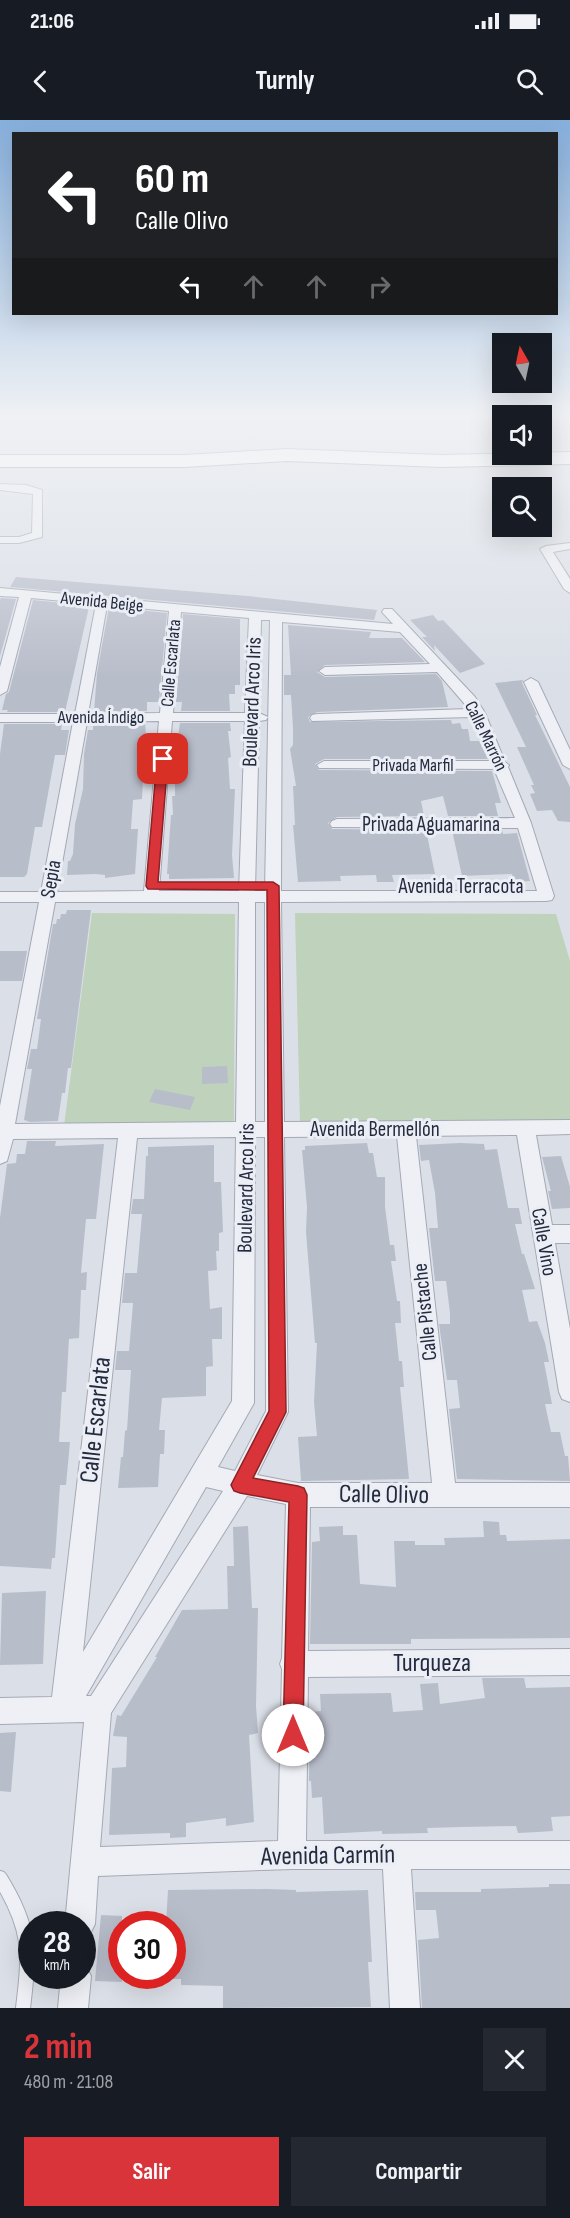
<!DOCTYPE html>
<html lang="es">
<meta charset="utf-8">
<style>
body{margin:0;font-family:"Sofia Sans Condensed",sans-serif;background:#242831;color:#f1f3f6;height:100vh;display:flex;flex-direction:column;font-size:22px;white-space:nowrap}
*{box-sizing:border-box;margin:0}
p{font-size:20px;color:#9ea1a6}
.icon{flex:none;width:33px;height:33px;fill:none;stroke:currentColor;stroke-width:2;stroke-linecap:round;stroke-linejoin:round}
.map{position:relative;height:1888px;overflow:hidden}
.sheet{display:flex;flex-direction:column;background:#171b24;flex:1}
.sheet>*{flex:none}
.guide{position:absolute;left:12px;top:12px;width:546px;height:183px;border-radius:0px;box-shadow:0 6px 24px #0002;background:#202124;color:#fff;overflow:hidden}
.needle{width:39px;rotate:351deg}
.tools{position:absolute;left:492px;top:213px;display:grid;gap:12px}
.tools a{display:grid;place-items:center;width:60px;height:60px;border-radius:0px;background:#171b24;box-shadow:0 6px 24px #0002;font-size:30px}
.speed{position:absolute;left:18px;top:1791px;display:flex;gap:12px;font-size:30px;font-weight:700;text-align:center}
.speed>*{display:grid;place-content:center;width:78px;height:78px;border-radius:50%;background:#171b24;box-shadow:0 6px 24px #0002;line-height:1}
.speed small{font-size:15px;font-weight:400}
.speed .limit{border:9px solid #d22;background:#fff;color:#111}
.pin{position:absolute;display:grid;place-items:center;width:51px;height:51px;color:#fff;margin:-26px;border-radius:12px;box-shadow:0 3px 9px #0006}
.me{position:absolute;width:66px;margin:-33px;rotate:0deg;stroke-linejoin:round;filter:drop-shadow(0 0 4px #0008)}
.turn{display:flex;align-items:center;gap:21px;height:126px;padding:0 24px;font-size:27px}
.turn .icon{width:78px;height:78px;stroke-width:2.5}
.turn b{display:block;font-size:42px;line-height:51px}
.lanes{display:flex;align-items:center;height:57px;padding:0 24px;background:#0003;justify-content:center;gap:30px;direction:ltr}
.lanes .off{opacity:.35}
.round{display:grid;place-items:center;flex:none;width:63px;height:63px;border-radius:0px;background:#242831}
.headline{display:flex;align-items:center;justify-content:space-between;height:102px;padding:0 24px}
h1{font-size:36px;font-weight:700;line-height:45px;color:#d93439}
.cta{display:flex;gap:12px;margin-top:auto;padding:12px 24px}
.cta a{flex:1;height:69px;border-radius:0px;background:#d93439;color:#fff;font-size:24px;font-weight:700;line-height:69px;text-align:center}
.cta a+a{background:#242831;color:#f1f3f6}
.status{display:flex;justify-content:space-between;align-items:center;height:42px;padding:0 30px;background:#171b24;direction:ltr}
.status svg{height:16px;fill:currentColor}
header{display:flex;justify-content:space-between;align-items:center;height:78px;padding:0 24px;background:#171b24;font-size:27px;font-weight:700}
.map>svg:first-child{display:block}
.green{fill:#bfd2bc}
.building{fill:#b8bdca}
.lines{fill:none;stroke-linecap:round;stroke-linejoin:round}
.lane-casing{stroke:#a4a9b5;stroke-width:16}
.street-casing{stroke:#a4a9b5;stroke-width:2}
.highway-casing{stroke:#828a9f;stroke-width:2}
.lane{stroke:#eef0f5;stroke-width:14}
.street{fill:#eef0f5;fill-rule:evenodd}
.highway{fill:#fff;fill-rule:evenodd}
.route{fill:#d93439;stroke:#8d2225;stroke-width:1.5}
.labels{text-anchor:middle;dominant-baseline:central;stroke-width:6;stroke-linejoin:round;paint-order:stroke}
.far-street-label{font-size:18px;fill:#242b3f;stroke:#ebeef5}
.street-label{font-size:21px;fill:#242b3f;stroke:#ebeef5}
.near-street-label{font-size:26px;fill:#242b3f;stroke:#ebeef5}
</style>
<div class="status"><b>21:06</b><svg viewBox="0 0 49 12"><path d="M0 12V9h3v3zM5 12V6h3v6zM10 12V3h3v9zM15 12V0h3v12zM26 1h20v11H26zM47 4h2v5h-2z"/></svg></div>
<header><svg class="icon" aria-label="back" viewBox="0 0 24 24"><path d="M15 5l-7 7 7 7"/></svg>Turnly<svg class="icon" aria-label="search" viewBox="0 0 24 24"><circle cx="10" cy="10" r="6"/><path d="M15 15l6 6"/></svg></header>
<div class="map">
<svg width="570" height="1888" viewBox="0 0 570 1888">
<rect width="100%" height="100%" fill="#dbdfe7"/>
<path class="green" d="M92 793 235 794 234 1006H64Z
M295 793 556 794 570 841V1000L300 1004Z"/>
<path class="building" d="M16 457 248 476 377 490 374 500 10 467Z
M1 478 16 479 0 536V480Z
M33 480 93 486 89 487 65 592H7L8 590H2L6 574 9 572Z
M109 487 167 493 159 582H147V591L94 592 97 553Z
M183 494 240 499V565H235V574H229L230 591H181L182 582H176Z
M433 495 438 501 443 500 485 544 460 553 434 525 435 531 422 517H427L410 500Z
M288 505 371 512 369 518H402L425 542 325 545 317 552 325 557 436 554 442 561 448 587 317 592 308 597 310 602 451 600 452 604 460 603 462 609H468L470 621H480L488 639H324L315 644 319 650 492 651 501 683H495L498 696H448L443 676 421 681 424 696 337 697 328 703 332 709 426 710 435 754 392 755 394 762H377L376 755 340 756 341 761 298 762 293 705H295L293 666H296L290 629 293 625V608L291 575H284V555H291Z
M523 560 522 563 537 595H535L570 667V702L558 701 552 690 537 691 530 674 535 673 531 665H534L517 627H526L495 563Z
M145 603 147 625H145L142 679 133 680 131 709H138L135 754 105 758V755L96 754 67 755 68 741H70L73 734 75 704 83 669 84 634 88 610H93V604Z
M180 603H230L231 611H228L231 637 228 638 230 669H235L232 735 234 758 169 759V754H167L171 695H173L172 676H175V617H178Z
M4 604H62L61 610H69L65 635H55L42 707H35L27 754 24 757H0V634Z
M452 710H502L503 714 517 713 530 761 514 762 512 754 462 756Z
M67 790H91L71 948H68L65 973H62L58 1001 30 1002 24 1000 32 949H27L31 929H37L41 899H37L53 804H56L57 799H60L61 794H66Z
M0 831H27L22 861H0Z
M227 946 228 963 202 964V947Z
M155 969 195 977 190 990 149 982Z
M27 1021H56L55 1026 104 1024 96 1099H86L81 1153 87 1152 86 1170H81L79 1218 69 1219 66 1272H62L59 1322H70L66 1365H60L55 1438H52L51 1449 0 1446V1098L7 1044 16 1043 17 1034H25Z
M367 1023 369 1033H373L377 1057H385V1087L390 1125H394L396 1141H391L397 1181H400L401 1203H395L399 1241H402L404 1267H400L409 1359 301 1361 298 1317 317 1316 314 1282 317 1223H315L306 1112 307 1087 302 1030H305V1026Z
M460 1023 484 1024 485 1030 497 1029 508 1088H519L522 1104H515L522 1134H524L535 1169 522 1170 529 1202 537 1201 545 1223 549 1242H544L552 1284H545L551 1312H560L565 1336H568L570 1361 457 1359 449 1289 460 1288 457 1260H447L439 1204H450V1193L446 1161H435L429 1108H438L435 1073 429 1040 421 1041 419 1025Z
M214 1025V1062H221L223 1112 219 1113V1131H216L217 1150 208 1151 210 1189 222 1187V1219H212L213 1246 206 1247V1276L162 1278 159 1310H165L164 1334H160L158 1367 118 1368 121 1337H123L125 1311 127 1310 131 1250H115L117 1231H129L133 1183H122L125 1153H137L142 1094H131L133 1079H144L146 1036H148V1027Z
M561 1036 570 1067V1088L552 1089 548 1071H551L542 1037Z
M483 1401 499 1402 500 1415H506L507 1421 570 1419V1518L411 1519V1524H310L312 1422 320 1421 319 1407 343 1406V1415H357L360 1464 396 1467 394 1421H415V1425H445L444 1418 484 1417Z
M248 1406 252 1488H258L256 1586 258 1613 249 1615 254 1702 226 1706V1698L186 1703V1717L170 1718V1713L109 1715 112 1648 126 1647 127 1617 113 1616 117 1595 121 1596 157 1537H155L182 1490 228 1489 227 1446H234L233 1407Z
M46 1471 43 1544 0 1545 2 1473Z
M482 1558H524L526 1568 570 1567V1696L551 1697 553 1711 538 1712 518 1713 516 1706 461 1707 427 1708 428 1713 382 1714V1711L324 1714 322 1677 312 1678 311 1661H309L310 1592 321 1591 320 1574 391 1573 393 1592 423 1590 420 1564 438 1563 440 1584 485 1578Z
M16 1612 11 1672 0 1671V1613Z
M549 1764H570V1888H422L418 1820 439 1818 436 1790H416L415 1772H481V1769L549 1767Z
M267 1769 296 1770V1772L368 1770 372 1842H368L371 1887 223 1888V1866L181 1865V1859H172V1804H166L168 1770Z
M101 1795 122 1796V1862L95 1861Z"/>
<g class="lines">
<defs>
<path id="lane" d="M0 1758C31 1808 30 1831 23 1888"/>
<path id="street" d="M0 364 26 365 42 370V417L19 423H0V417H19L32 413 33 374 0 370Z
M570 423V429L553 432 570 459V473L564 469 540 429 546 426Z
M0 468 393 504 382 492 384 489H392L475 577 485 593 505 642 509 645 508 647 531 703 554 776 552 780 546 781 281 782 284 1002 570 1000V1014L536 1015 552 1105H570V1123H555L570 1209V1282L562 1279 559 1272 517 1015 416 1016 455 1363H570V1387H310L308 1531 570 1529V1555L308 1557 306 1721H570V1749H411L420 1888H390L383 1749H292L98 1756 95 1804 90 1814 82 1817V1804H65L84 1602 0 1604V1578L52 1577 118 1018 13 1019 7 1041 0 1044V986L39 782H0V772H41L73 602H0V594H75L96 484 31 478 7 571 0 575V547L19 477 0 476ZM107 485 169 491 160 593 88 594ZM181 492 249 498 245 593H173ZM261 500H270L265 771H255L259 601 266 600 268 597 259 593ZM282 502 400 512 430 544 325 547 319 551 325 555 437 552 469 589 317 594 312 595 310 598 312 601 473 597 491 641H324L317 645 319 648 494 649 515 698 337 699 332 701 330 704 332 707 518 708 537 771H281ZM159 601 144 771 57 772 87 602ZM172 601H245L239 771H159ZM55 782H239L236 1002 15 1004ZM255 782H265V1002H255ZM397 1016 432 1363H298L257 1355 288 1292 284 1017ZM236 1017 232 1281 83 1532 137 1018ZM255 1017H265L266 1291 235 1351 218 1347 254 1283ZM206 1367 223 1371 91 1576H86ZM247 1376 286 1384 282 1538 280 1544 282 1549 278 1721 100 1727 111 1593Z
M531 558 538 562 570 630V649L563 645 524 562Z
M82 1844 86 1846 91 1856 88 1888H58L61 1856H82Z"/>
<path id="highway" d="M287 329 441 335 570 332V344L441 347 287 341 184 347H0V335H184Z"/>
</defs>
<use href="#lane" class="lane-casing"/>
<use href="#street" class="street-casing"/>
<use href="#highway" class="highway-casing"/>
<use href="#lane" class="lane"/>
<use href="#street" class="street"/>
<use href="#highway" class="highway"/>
</g>
<linearGradient id="sky" x2="0" y2="1"><stop stop-color="#86afdc"/><stop offset="0.53" stop-color="#eff1f4"/><stop offset="1" stop-color="#eff1f4" stop-opacity="0"/></linearGradient>
<rect width="570" height="557" fill="url(#sky)"/>
<path class="route" d="M163 636 168 639 158 762H273L279 766 286 1292 253 1358 298 1366 304 1368 307 1375 303 1615 300 1622 293 1625 286 1622 283 1615 289 1382 240 1373 234 1371 231 1365 269 1291 267 770 148 769 146 766 157 639Z"/>
<g class="labels">
<g class="far-street-label">
<text transform="translate(102 482) rotate(6)">Avenida Beige</text>
<text transform="translate(171 543) rotate(-85)">Calle Escarlata</text>
<text x="101" y="597">Avenida Índigo</text>
<text transform="translate(486 616) rotate(64)">Calle Marrón</text>
<text x="413" y="645">Privada Marfil</text>
</g>
<g class="street-label">
<text transform="translate(252 582) rotate(-88)">Boulevard Arco Iris</text>
<text x="431" y="704">Privada Aguamarina</text>
<text transform="translate(51 759) rotate(-80)">Sepia</text>
<text x="461" y="766">Avenida Terracota</text>
<text x="375" y="1009">Avenida Bermellón</text>
<text transform="translate(246 1068) rotate(-89)">Boulevard Arco Iris</text>
<text transform="translate(544 1122) rotate(80)">Calle Vino</text>
<text transform="translate(425 1192) rotate(-96)">Calle Pistache</text>
</g>
<g class="near-street-label">
<text transform="translate(96 1300) rotate(-84)">Calle Escarlata</text>
<text transform="translate(384 1375) rotate(1)">Calle Olivo</text>
<text x="432" y="1543">Turqueza</text>
<text transform="translate(328 1736) rotate(-1)">Avenida Carmín</text>
</g>
</g>
</svg>
<div class="tools">
<a><svg class="needle" viewBox="-14 -14 28 28"><path d="M0-13l5 13h-10z" fill="#e53935"/><path d="M0 13l5-13h-10z" fill="#9ea1a6"/></svg></a>
<a><svg class="icon" aria-label="sound" viewBox="0 0 24 24"><path d="M4 9h4l5-4v14l-5-4H4zM17 9q2 3 0 6"/></svg></a>
<a><svg class="icon" aria-label="search" viewBox="0 0 24 24"><circle cx="10" cy="10" r="6"/><path d="M15 15l6 6"/></svg></a>
</div>
<div class="speed"><div>28<small>km/h</small></div><div class="limit">30</div></div>
<div class="pin" style="left:163px;top:639px;background:#d93025"><svg class="icon" aria-label="arrive" viewBox="0 0 24 24"><path d="M6 21V4h12l-3 4 3 4H6"/></svg></div>
<svg class="me" style="left:293px;top:1615px" viewBox="-20 -20 40 40"><circle r="19" fill="#fff"/><path d="M0-13L10 11 0 6-10 11z" fill="#d93439"/></svg>
<div class="guide">
<div class="turn"><svg class="icon" aria-label="left" viewBox="0 0 24 24"><path d="M17 20v-9H6M10 6l-5 5 5 5"/></svg><div><b>60 m</b>Calle Olivo</div></div>
<div class="lanes"><svg class="icon" aria-label="left" viewBox="0 0 24 24"><path d="M17 20v-9H6M10 6l-5 5 5 5"/></svg><svg class="icon off" aria-label="ahead" viewBox="0 0 24 24"><path d="M12 20V5M6 11l6-6 6 6"/></svg><svg class="icon off" aria-label="ahead" viewBox="0 0 24 24"><path d="M12 20V5M6 11l6-6 6 6"/></svg><svg class="icon off" aria-label="right" viewBox="0 0 24 24"><path d="M7 20v-9h11M14 6l5 5-5 5"/></svg></div>
</div>
</div>
<section class="sheet">
<div class="headline"><div><h1>2 min</h1><p>480 m · 21:08</p></div><a class="round"><svg class="icon" aria-label="close" viewBox="0 0 24 24"><path d="M6 6l12 12M18 6L6 18"/></svg></a></div>
<div class="cta"><a>Salir</a><a>Compartir</a></div>
</section>
